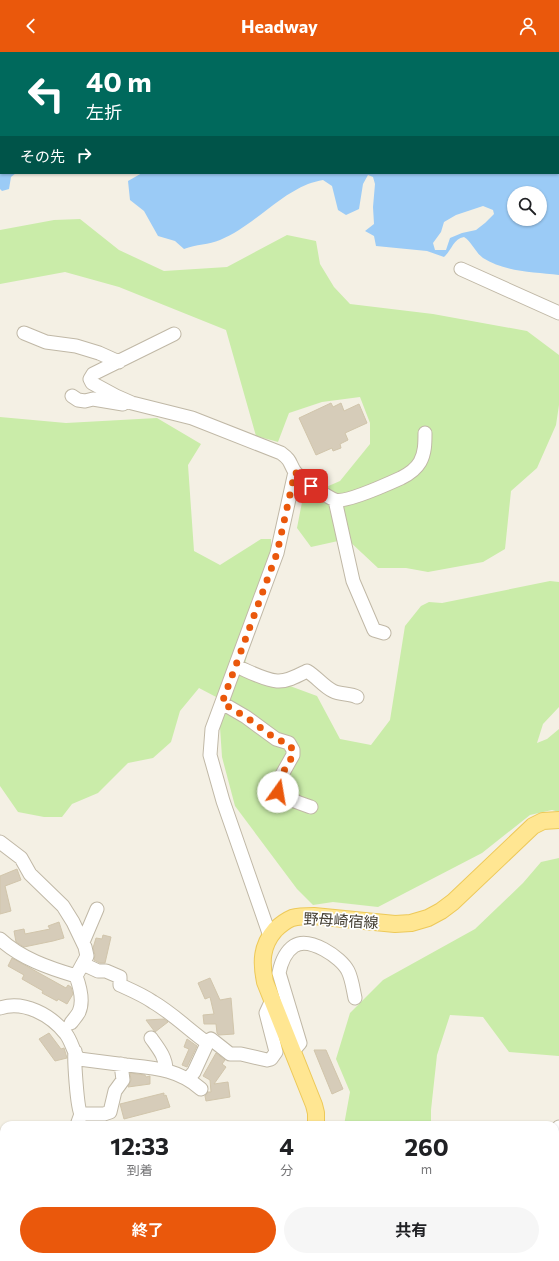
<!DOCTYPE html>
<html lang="ja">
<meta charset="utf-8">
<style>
body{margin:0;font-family:Commissioner,"Noto Sans JP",sans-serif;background:#f6f6f6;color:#202124;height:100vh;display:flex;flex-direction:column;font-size:15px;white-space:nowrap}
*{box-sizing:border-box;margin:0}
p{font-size:13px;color:#757577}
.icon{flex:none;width:22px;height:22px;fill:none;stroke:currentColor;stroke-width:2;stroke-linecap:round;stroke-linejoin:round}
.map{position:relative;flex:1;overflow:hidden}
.drawer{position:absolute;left:0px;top:1069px;width:559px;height:140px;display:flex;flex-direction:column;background:#fff;border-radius:12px 12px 0 0;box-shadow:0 1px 3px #0004}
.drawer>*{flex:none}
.guide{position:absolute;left:0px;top:0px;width:559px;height:122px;box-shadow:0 1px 3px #0004;background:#00695c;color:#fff;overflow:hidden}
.buttons{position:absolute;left:507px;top:134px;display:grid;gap:8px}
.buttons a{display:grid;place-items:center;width:40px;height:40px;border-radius:50%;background:#fff;box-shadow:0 1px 3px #0004;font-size:20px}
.pin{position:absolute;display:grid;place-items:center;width:34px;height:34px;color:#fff;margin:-17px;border-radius:8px;box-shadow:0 2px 6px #0006}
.me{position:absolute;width:44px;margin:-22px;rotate:13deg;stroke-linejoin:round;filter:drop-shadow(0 0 3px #0008)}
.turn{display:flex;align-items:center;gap:14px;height:84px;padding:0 20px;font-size:18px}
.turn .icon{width:52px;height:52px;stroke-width:2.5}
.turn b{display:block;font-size:28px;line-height:34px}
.then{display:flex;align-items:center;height:38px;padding:0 20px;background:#0003;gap:8px;font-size:15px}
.eta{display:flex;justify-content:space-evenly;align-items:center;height:68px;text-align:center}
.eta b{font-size:24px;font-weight:700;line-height:28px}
.cta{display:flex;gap:8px;margin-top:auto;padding:8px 20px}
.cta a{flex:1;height:46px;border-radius:24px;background:#ea580c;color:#fff;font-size:16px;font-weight:700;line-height:46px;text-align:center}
.cta a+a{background:#f6f6f6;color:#202124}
header{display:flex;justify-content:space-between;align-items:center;height:52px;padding:0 20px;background:#ea580c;color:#fff;font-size:18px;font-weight:700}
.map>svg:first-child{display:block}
.green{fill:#caeca9}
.water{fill:#9bcbf6;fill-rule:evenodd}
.building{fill:#d6ccb9;stroke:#d1c5ab}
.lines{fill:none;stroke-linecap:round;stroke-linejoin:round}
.minor-casing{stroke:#c0b8a6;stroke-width:15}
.major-casing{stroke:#edc959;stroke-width:18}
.minor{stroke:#fff;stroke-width:13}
.major{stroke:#ffe692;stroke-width:16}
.route{stroke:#ea580c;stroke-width:7;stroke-dasharray:0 12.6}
.labels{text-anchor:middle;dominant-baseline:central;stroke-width:3.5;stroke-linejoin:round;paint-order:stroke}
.street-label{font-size:15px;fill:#464034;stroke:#fff}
</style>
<header><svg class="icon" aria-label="back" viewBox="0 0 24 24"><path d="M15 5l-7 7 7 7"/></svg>Headway<svg class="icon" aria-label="person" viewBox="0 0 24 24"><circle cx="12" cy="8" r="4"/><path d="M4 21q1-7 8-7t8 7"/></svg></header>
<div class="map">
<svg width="559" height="1209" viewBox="0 0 559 1209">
<rect width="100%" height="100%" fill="#f4f0e4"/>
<path class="green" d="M80 167 119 198 164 219 227 215 287 183 316 189 320 212 334 235 350 252 433 262 527 279 559 303V353L556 373 537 416 511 439 505 497 483 510 428 520 406 516H378L347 487 311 495 297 476 303 445 340 429 370 392V371L360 345 322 350 289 361 278 390 256 384 226 278 119 235 65 220 0 232V178L54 168Z
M0 365 66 371 157 366 201 392 188 413 194 499 220 513 261 487H271V508L261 534 244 617 317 644 340 687 371 693 390 668 405 574 421 554 429 550 442 551 550 529 559 530V655L543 672 537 691 547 687 559 677V760L552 758 530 763 482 801 378 855 333 850 313 853 297 837 235 754 222 705 218 646 199 636 180 659 171 690 153 706 128 711 98 741 72 752 62 765H44L18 760 0 734Z
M559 806V1004L509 1000 483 965 450 963 437 1003 431 1058V1073H344L350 1040 336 1007 350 961 383 928 475 877 523 831 541 810Z
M302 1205H392L389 1209H301Z"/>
<path class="water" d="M0 0H559V223C534 220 505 220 483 206 475 200 472 190 464 185 453 187 452 198 444 205L427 199 376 194 374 184 365 179 374 172 373 155 375 132 373 125 368 123 363 132 359 157 346 163 338 158 332 134 323 128C318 129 313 130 308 132 276 145 252 175 220 188 209 193 196 192 184 197L175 189 158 184 144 159 130 148 128 129 142 121H558V1H1V121H16L11 125 9 137 2 139 0 137ZM514 141H540V167H514ZM483 154 493 158 494 162 485 171 476 178 462 181 450 186 446 198H435L433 191 441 180 444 170 456 163Z"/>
<path class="building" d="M331 351 333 355 341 351 344 359 359 352 367 371 345 381 348 388 340 392 341 396 333 399 332 396 316 403 299 366Z
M17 817 21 828 5 834 11 859 0 862V824Z
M59 870 64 886 53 889 24 895 16 890 14 879 24 877 25 882 50 877 48 874Z
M103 883 111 885 105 911H100L94 908 95 903 93 896 96 886 102 887Z
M12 906 66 936 68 933 71 935 73 942 67 952 58 947 57 949 42 941 43 939 22 927 24 923 8 914Z
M210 926 220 948 231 946 234 982 219 983 217 981 216 972H204L203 963 214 962 210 945 205 947 198 931Z
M164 967 168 970 155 980 146 968Z
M49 981 61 997 64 996 67 1006 55 1009 39 987Z
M187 987 197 994 187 1015 182 1013 189 997 184 995Z
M314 998H326L343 1037 332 1042Z
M216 1001 225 1008 222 1012 226 1015 214 1032 228 1030 230 1045 206 1049 205 1044 208 1040H211L210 1028 203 1024Z
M130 1021 145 1023 146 1025 150 1024V1032L128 1035 131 1028Z
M164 1041V1044L166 1043 170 1055 124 1067 120 1052Z"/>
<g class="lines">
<defs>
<path id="minor" d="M461 217 559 261
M24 281 46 290 76 294 99 301 119 310
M174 282 93 322 90 327 92 331 116 344 132 351 192 366 281 401C292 409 289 411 295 420 301 427 327 445 335 448 346 451 390 431 401 426 407 423 416 417 420 410 425 401 425 391 425 381
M72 344 78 348 85 349 93 347 123 352
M335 448 353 529 374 578 384 581
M236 614C248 619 264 628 277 629 287 630 299 623 307 619 317 625 323 634 333 639 341 643 350 641 357 645
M222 651 246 665 276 687 289 691 293 698V703L275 735C283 746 299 751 311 755
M0 790 21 806 30 822 63 854 73 870 85 895 87 904 76 924C80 935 84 949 79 960 77 964 73 968 71 971
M270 884 223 749 210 703 212 677 277 501 295 420
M0 887C20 906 49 916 76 924
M83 890 97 857
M83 912 98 919H106L120 925V933C131 938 143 943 153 950 172 961 188 977 206 990L211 987 230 1002H241L267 1008 271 1007 276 1000 266 961 272 948
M0 956C24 948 51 963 66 982 72 990 73 1000 79 1007 95 1009 110 1011 126 1013 155 1016 178 1017 201 1037
M151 986C158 996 166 1005 166 1018
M75 999C74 1007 77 1056 81 1062
M293 999 300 991 279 921C281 911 285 900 294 894 309 884 341 905 348 919 352 927 353 937 355 946
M188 1027 194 1020 206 994V990
M77 1073 81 1062H104L110 1060 115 1039 123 1028 121 1012
M555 1082 559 1075
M0 1166 4 1170
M62 1205 66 1209"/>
<path id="major" d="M316 1073V1061L314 1053 265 930C261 911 261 894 275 878 280 873 285 869 292 866 299 864 307 864 314 864L395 872 411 871 428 866 441 859 453 850 533 774 543 769 559 768
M0 1149 4 1151"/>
</defs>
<use href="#minor" class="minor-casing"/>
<use href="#major" class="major-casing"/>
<use href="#minor" class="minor"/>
<use href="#major" class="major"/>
</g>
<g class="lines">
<path class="route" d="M278 740 275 735 293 703V698L289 692 276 687 246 665 222 651 277 501 295 420 311 434"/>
</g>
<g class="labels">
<g class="street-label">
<text transform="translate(341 868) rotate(3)">野母崎宿線</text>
</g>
</g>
</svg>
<div class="buttons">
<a><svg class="icon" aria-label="search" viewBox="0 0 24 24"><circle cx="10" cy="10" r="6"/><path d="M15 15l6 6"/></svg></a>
</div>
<div class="pin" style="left:311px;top:434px;background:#d93025"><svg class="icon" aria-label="arrive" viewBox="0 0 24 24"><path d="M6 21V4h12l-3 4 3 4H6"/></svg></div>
<svg class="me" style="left:278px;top:740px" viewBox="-20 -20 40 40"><circle r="19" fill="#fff"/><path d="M0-13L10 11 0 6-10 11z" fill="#ea580c"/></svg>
<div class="guide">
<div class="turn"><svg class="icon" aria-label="left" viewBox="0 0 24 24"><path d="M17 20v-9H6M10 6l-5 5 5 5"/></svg><div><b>40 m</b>左折</div></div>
<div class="then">その先<svg class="icon" aria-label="right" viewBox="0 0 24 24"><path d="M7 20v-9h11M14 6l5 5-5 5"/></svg></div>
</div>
<section class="drawer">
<div class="eta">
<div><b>12:33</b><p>到着</p></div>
<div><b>4</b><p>分</p></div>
<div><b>260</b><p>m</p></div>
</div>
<div class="cta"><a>終了</a><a>共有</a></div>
</section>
</div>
